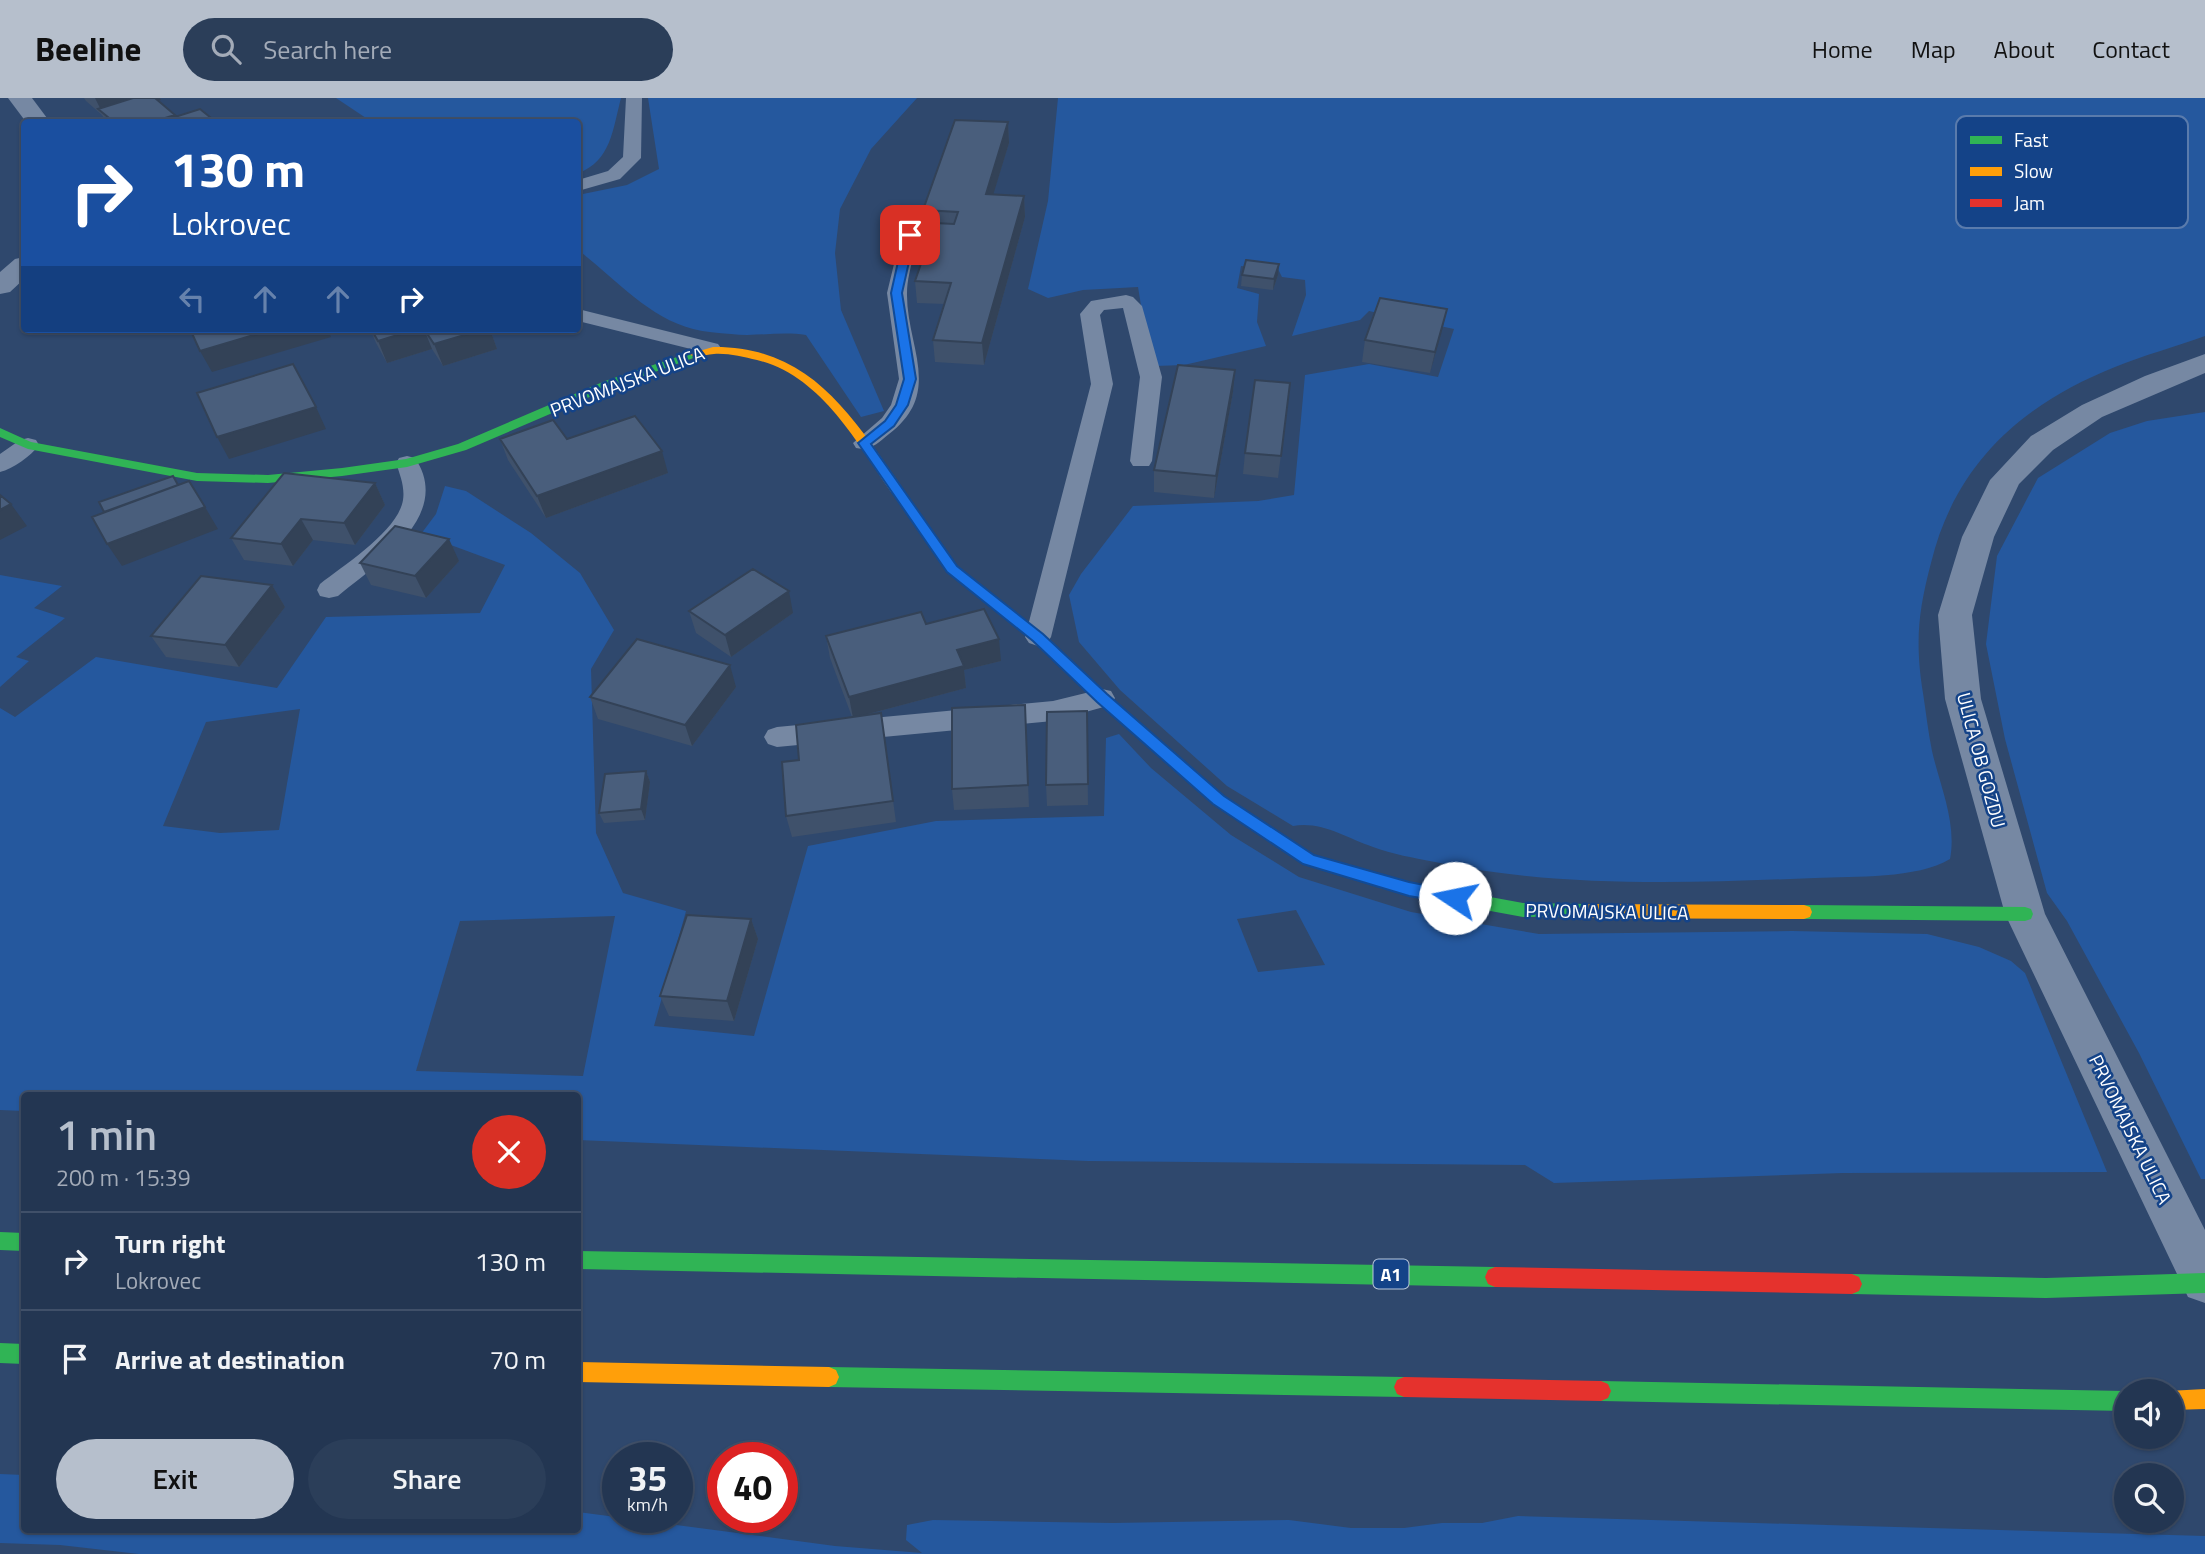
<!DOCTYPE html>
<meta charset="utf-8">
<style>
body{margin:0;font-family:"Titillium Web",sans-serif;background:#2b3e59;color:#f1f3f6;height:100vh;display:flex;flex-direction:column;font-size:26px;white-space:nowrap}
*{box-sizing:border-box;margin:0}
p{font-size:23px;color:#a3abb8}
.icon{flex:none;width:38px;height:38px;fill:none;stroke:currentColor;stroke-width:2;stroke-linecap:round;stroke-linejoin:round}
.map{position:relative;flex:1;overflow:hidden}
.side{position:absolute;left:21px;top:994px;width:560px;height:441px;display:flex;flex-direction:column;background:#233652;border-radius:7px;box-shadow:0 2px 5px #0004,0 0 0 2px #405069}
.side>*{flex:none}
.guide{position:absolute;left:21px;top:21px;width:560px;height:214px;border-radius:7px;box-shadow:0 2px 5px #0004,0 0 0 2px #405069;background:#1a4fa0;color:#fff;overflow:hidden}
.buttons{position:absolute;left:2114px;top:1281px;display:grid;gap:14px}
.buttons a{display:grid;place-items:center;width:70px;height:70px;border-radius:50%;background:#233652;box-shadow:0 2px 5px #0004,0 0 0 2px #405069;font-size:35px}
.speed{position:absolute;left:602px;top:1344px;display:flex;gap:14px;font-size:35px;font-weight:700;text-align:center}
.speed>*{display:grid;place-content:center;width:91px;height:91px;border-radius:50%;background:#233652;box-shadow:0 2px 5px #0004,0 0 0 2px #405069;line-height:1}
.speed small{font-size:18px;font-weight:400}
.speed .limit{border:10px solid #d22;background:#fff;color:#111}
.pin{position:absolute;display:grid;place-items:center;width:60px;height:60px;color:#fff;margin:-30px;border-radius:14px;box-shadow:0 4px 10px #0006}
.me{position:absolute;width:77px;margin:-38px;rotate:281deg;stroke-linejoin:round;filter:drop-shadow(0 0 5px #0008)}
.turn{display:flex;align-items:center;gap:24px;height:147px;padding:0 35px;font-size:32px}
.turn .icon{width:91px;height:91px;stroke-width:2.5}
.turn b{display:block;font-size:49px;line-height:60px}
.lanes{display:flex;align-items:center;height:66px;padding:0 35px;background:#0003;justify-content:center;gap:35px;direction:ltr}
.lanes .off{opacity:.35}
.round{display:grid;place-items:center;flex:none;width:74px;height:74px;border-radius:37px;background:#2b3e59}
.overview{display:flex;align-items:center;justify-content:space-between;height:119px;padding:0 35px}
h1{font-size:42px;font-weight:600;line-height:52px;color:#b6bfcc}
.action{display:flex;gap:14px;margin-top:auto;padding:14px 35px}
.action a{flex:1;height:80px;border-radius:42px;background:#b6bfcc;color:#111;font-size:28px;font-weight:600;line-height:80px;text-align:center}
.action a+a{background:#2b3e59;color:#f1f3f6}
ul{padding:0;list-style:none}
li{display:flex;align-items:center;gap:21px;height:98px;padding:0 35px;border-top:2px solid #405069}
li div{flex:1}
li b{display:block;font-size:26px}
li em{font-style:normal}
header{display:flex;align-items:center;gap:42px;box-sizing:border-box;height:98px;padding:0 35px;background:#b6bfcc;color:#111}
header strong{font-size:33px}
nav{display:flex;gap:38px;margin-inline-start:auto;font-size:24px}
.search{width:490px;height:63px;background:#2b3e59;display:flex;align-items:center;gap:18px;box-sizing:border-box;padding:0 24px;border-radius:38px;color:#a3abb8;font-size:26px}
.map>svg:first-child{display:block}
.green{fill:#25589e;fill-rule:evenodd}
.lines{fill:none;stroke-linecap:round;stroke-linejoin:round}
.lane{fill:#7688a3;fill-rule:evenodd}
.street{fill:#7688a3;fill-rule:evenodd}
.fast{fill:#30b455;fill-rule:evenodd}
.slow{fill:#ff9f0a;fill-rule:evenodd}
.jam{fill:#e5322d;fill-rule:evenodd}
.wall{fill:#3f516b}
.shaded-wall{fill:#334257}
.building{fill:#495e7c;stroke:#334257;stroke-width:2}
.route{fill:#1a73e8;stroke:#114b97;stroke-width:2}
.labels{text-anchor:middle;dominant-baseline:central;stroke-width:5;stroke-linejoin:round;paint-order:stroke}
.shield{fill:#144388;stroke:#b8c7db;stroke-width:2}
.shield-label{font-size:18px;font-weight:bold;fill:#fff}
.street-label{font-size:19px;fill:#fff;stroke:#144388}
.key{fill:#144388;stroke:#5a7bac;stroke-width:2}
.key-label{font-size:19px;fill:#fff}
</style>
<header>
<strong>Beeline</strong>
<div class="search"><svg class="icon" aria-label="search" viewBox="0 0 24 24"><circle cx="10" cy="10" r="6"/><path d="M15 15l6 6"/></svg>Search here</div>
<nav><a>Home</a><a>Map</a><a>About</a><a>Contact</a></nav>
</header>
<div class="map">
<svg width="2205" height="1456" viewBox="0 0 2205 1456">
<rect width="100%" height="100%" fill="#2f486d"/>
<path class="green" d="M336 0H621C613 30 611 64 578 75V24H372Z
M648 0H917L871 51 840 111 835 155 841 212 884 313 861 319 806 237C781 233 756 239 731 236 718 235 705 234 693 231 647 219 614 179 578 152V97L627 87 659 71Z
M1058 0H2205V238C2175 249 2144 257 2115 269 2022 306 1955 366 1931 465 1918 514 1915 545 1923 595 1926 614 1928 634 1932 653 1940 688 1957 725 1950 761 1917 781 1855 778 1815 780 1689 785 1559 790 1435 764 1414 760 1392 756 1373 749 1346 740 1322 723 1293 728L1227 688 1120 592 1079 544 1069 497 1081 476 1133 408 1258 403 1294 397 1305 277 1369 266 1438 279 1454 231 1369 213 1360 222 1292 238 1306 197 1305 182 1282 179 1278 171 1241 168 1237 190 1259 196 1257 224 1266 248 1184 267 1155 268 1148 250 1138 189 1083 192 1048 200 1028 191 1048 103Z
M2205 314V1081H2201L2139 955 2067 823 2047 795 2005 641 1986 546 1997 458 2038 380 2110 335 2147 323Z
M445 388 466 393 531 435 580 475 614 532 591 571 596 735 623 795 686 813 654 928 754 938 808 748 936 723 1104 718 1106 640 1119 636 1151 670 1231 737 1299 779 1411 814 1539 836 1792 833 1927 836 1979 849 2011 863 2025 875 2107 1074 1843 1075 1554 1085 1525 1067 1088 1063 578 1042V998H24V1013L0 1012V610L15 619 96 559 277 590 326 519 480 515 505 467 421 436 436 416ZM300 611 279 732 220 735 163 728 206 624ZM1296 812 1325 867 1258 874 1237 821ZM615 818 583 978 416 973 460 823Z
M0 477 62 488 34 510 65 520 16 559 29 563 0 589Z
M0 1376 24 1377V1432H578V1414L835 1448 922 1455 906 1442 907 1427 933 1422 1113 1425 1289 1422 1351 1430H1404L1442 1425H1482L1518 1418 2205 1438V1456H139L60 1447 0 1445Z"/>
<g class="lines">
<path class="lane" d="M626 0H642L641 60 620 81 578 93V82L608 73 623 59Z
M910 131 919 137C915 155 907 177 907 195 906 248 944 294 889 336 878 345 871 353 856 350L853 345 882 320 891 307 899 281 887 195 901 137Z
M1126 197 1133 199 1142 208 1162 279 1152 363 1149 368H1133L1130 363 1140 279 1123 210 1104 212 1100 217 1113 286 1051 539 1047 545 1038 548 1029 545 1025 539 1091 286 1080 216 1091 203Z
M578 211 718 246 721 250 718 254 711 256 578 223Z
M28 340 36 342 39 347C31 358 13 371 0 374V356L20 342Z
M407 358 415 360C454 418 376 466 338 498L329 500 320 498 317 492 320 486C344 467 398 433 403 402 405 389 400 377 396 365L399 360Z
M1102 591 1111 593 1115 600 1111 607 1053 623 777 649 768 646 764 639 768 632 777 629 1053 603Z"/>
<path class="street" d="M8 0H32L50 24H26Z
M24 159V181L10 194 0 196V174L15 161Z
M2205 256V275L2102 319 2053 352 2019 386 1994 439 1972 517 1981 601 2045 816 2205 1132V1205L2188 1199 2005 816 1945 601 1938 517 1962 439 1990 382 2031 338 2082 307 2145 278Z"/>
<path class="fast" d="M695 253 701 256 699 258 613 289 466 352 407 369 342 378 268 385 197 383 28 351 0 339V330L31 344 197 375 268 377 342 370 406 361 458 346 605 283Z
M896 387 901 388 957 468 1043 536 1107 596 1223 698 1314 757 1409 784 1523 805 1587 806 1593 808 1595 813 1593 818 1523 819 1409 798 1303 766 1213 706 1097 604 1033 542 947 474 890 391Z
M1804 807 2025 809 2031 811 2033 816 2031 821 2025 823 1804 821 1798 819 1796 814 1798 809Z
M0 1134 24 1135V1153L0 1152Z
M578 1153 1495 1169 1502 1172 1505 1179 1502 1186 1495 1189 578 1171Z
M2205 1175V1195L2046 1200 1852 1196 1845 1193 1842 1186 1845 1179 1852 1176 2046 1180Z
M0 1245 24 1246V1266L0 1265Z
M829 1269 1404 1279 1411 1282 1414 1289 1411 1296 1404 1299 829 1289 822 1286 819 1279 822 1272Z
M1601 1283 2126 1293H2128L2126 1313 1601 1303 1594 1300 1591 1293 1594 1286Z"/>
<path class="slow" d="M713 249C810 248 851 317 901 388V394H891C857 344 820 277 757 262 743 259 728 255 714 256 705 256 697 262 689 256Z
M1587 806 1804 807 1810 809 1812 814 1810 819 1804 821 1587 820 1581 818 1579 813 1581 808Z
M578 1264 829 1269 836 1272 839 1279 836 1286 829 1289 578 1284Z
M2205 1291V1311L2172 1312V1293H2168Z"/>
<path class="jam" d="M1495 1169 1852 1176 1859 1179 1862 1186 1859 1193 1852 1196 1495 1189 1488 1186 1485 1179 1488 1172Z
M1404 1279 1601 1283 1608 1286 1611 1293 1608 1300 1601 1303 1404 1299 1397 1296 1394 1289 1397 1282Z"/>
</g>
<path class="wall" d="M84 0H160L161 2 158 3 176 19 216 24H106L102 17 86 3Z
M1008 24 1009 45 993 96 1024 98 1025 119 984 267 935 264 933 242 945 206 917 205 915 183 932 134 925 133 923 112Z
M1242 177H1278L1273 192 1241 188Z
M370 231H490L497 251 443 268 432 251 387 265 376 245Z
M1442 232 1430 275 1362 264 1365 242Z
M1235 272 1233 294 1214 400 1154 394V372Z
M1290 285 1278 380 1243 376 1245 355Z
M500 341H567L668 375 546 420 508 362Z
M375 385 385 407 355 447 313 442 293 468 244 462 231 440Z
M459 463 426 500 371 487 360 465Z
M272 487 285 509 239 569 166 559 151 538Z
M689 513 793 515 731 559 696 535Z
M926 526 1001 563 964 572 966 590 861 618 884 637 896 724 792 739 786 718 799 662 852 619 830 560 826 538Z
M736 589 692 648 598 621 590 599Z
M1025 607 1029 709 954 712 952 691Z
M1087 613 1088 707 1047 708 1046 687Z
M646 673 650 684 645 722 604 725 599 715Z
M751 821 758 841 734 923 669 918 660 898Z"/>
<path class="shaded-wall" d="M95 0H160L161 2 107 19 102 14Z
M175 17 179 24H152Z
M1008 24 1009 45 987 117 986 96Z
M1024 98 1025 119 984 267 982 245Z
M1279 166 1278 177 1273 192 1274 181Z
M1447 211 1442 232 1430 275 1435 254Z
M274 231H328L331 239 212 274 200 253Z
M417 231H424L432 251 387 265 378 243Z
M485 231H490L497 251 443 268 434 246Z
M1235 272 1233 294 1214 400 1216 378Z
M316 309 326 331 229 361 217 339Z
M662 353 668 375 546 420 537 398Z
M375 385 385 407 355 447 344 425Z
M11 406 27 428 0 442V412Z
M205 409 218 431 122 468 107 446Z
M301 421 313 442 293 468 281 446Z
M449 441 459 463 426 500 415 478Z
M272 487 285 509 239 569 225 547Z
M789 493 793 515 731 559 725 537Z
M999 541 1001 563 964 572 966 590 853 620 849 599 957 552Z
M730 567 736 589 692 648 685 627Z
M646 673 650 684 645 722 641 711Z
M751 821 758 841 734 923 727 903Z"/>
<path class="building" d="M133 0H155L175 17 152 24H114L98 11Z
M200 11 216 24H159Z
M955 22 1008 24 986 96 1024 98 982 245 933 242 951 185 915 183 935 125 954 126 958 114 923 112Z
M1246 162 1279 166 1274 181 1242 177Z
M1380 200 1447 211 1435 254 1365 242Z
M190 231H274L200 253Z
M371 231H417L378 243Z
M424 231H485L434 246Z
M293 266 316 309 217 339 197 295Z
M1178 267 1235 272 1216 378 1154 372Z
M1255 282 1290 285 1281 358 1245 355Z
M635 318 662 353 537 398 500 341 553 322 567 341Z
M284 375 375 385 344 425 301 421 281 446 231 440Z
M173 378 178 387 104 414 99 404Z
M189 383 205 409 107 446 92 419Z
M0 397 11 406 0 412Z
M395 428 449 441 415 478 360 465Z
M753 471 789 493 725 537 689 513Z
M201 478 272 487 225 547 151 538Z
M984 511 999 541 957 552 964 568 849 599 826 538 921 514 926 526Z
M637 541 730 567 685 627 590 599Z
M1025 607 1028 687 952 691V610Z
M1087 613 1088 686 1046 687 1047 614Z
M881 615 893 703 786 718 782 664 799 662 796 627Z
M646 673 641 711 599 715 605 676Z
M687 817 751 821 727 903 660 898Z"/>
<path class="route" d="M910 134 915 137 902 195 916 281 908 307 894 328 871 346 957 468 1043 536 1107 596 1224 698 1314 757 1409 784 1455 793 1461 795 1463 800 1461 804 1455 806 1409 798 1303 766 1213 706 1097 604 1033 543 947 474 858 345 885 323 896 307 904 281 891 195 904 137Z"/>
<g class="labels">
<rect class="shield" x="1373.5" y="1161.5" width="35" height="29" rx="5"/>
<g class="shield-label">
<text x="1391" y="1176">A1</text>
</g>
<g class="street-label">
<text transform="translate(627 283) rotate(-21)">PRVOMAJSKA ULICA</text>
<text transform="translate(1982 662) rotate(75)">ULICA OB GOZDU</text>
<text transform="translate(1607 813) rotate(1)">PRVOMAJSKA ULICA</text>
<text transform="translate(2131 1031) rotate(64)">PRVOMAJSKA ULICA</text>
</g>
</g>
<rect x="1956" y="18" width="232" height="112" rx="10" class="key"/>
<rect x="1970" y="38" width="32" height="8" fill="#30b455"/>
<rect x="1970" y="69" width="32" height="9" fill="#ff9f0a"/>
<rect x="1970" y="101" width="32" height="8" fill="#e5322d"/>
<g class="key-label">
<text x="2014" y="49">Fast</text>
<text x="2014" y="80">Slow</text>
<text x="2014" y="112">Jam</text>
</g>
</svg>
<div class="buttons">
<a><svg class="icon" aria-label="sound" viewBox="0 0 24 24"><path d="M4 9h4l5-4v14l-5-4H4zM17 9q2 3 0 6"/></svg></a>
<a><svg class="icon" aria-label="search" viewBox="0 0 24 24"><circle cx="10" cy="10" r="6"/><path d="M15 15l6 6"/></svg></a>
</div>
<div class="speed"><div>35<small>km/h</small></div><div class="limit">40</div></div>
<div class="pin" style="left:910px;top:137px;background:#d93025"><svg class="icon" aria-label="arrive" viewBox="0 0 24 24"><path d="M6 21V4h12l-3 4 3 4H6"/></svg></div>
<svg class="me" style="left:1455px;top:800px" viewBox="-20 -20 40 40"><circle r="19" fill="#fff"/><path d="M0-13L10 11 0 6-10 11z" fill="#1a73e8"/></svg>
<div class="guide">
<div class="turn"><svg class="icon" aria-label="right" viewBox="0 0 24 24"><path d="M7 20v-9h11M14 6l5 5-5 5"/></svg><div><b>130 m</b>Lokrovec</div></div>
<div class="lanes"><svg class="icon off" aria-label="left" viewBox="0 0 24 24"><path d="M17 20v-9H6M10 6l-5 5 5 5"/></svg><svg class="icon off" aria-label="ahead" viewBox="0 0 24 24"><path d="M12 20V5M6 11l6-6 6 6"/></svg><svg class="icon off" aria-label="ahead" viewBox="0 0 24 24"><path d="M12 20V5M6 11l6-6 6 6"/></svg><svg class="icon" aria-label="right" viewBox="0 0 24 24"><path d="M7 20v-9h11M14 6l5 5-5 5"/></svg></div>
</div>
<section class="side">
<div class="overview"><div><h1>1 min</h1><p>200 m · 15:39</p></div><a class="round" style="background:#d93025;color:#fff"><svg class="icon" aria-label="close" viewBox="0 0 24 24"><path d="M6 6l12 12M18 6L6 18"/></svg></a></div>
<ul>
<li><svg class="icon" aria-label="right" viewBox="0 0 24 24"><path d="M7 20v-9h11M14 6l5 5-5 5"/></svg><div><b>Turn right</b><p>Lokrovec</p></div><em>130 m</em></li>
<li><svg class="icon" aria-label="arrive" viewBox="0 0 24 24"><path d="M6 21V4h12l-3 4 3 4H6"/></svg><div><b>Arrive at destination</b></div><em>70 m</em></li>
</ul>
<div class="action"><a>Exit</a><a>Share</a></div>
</section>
</div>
